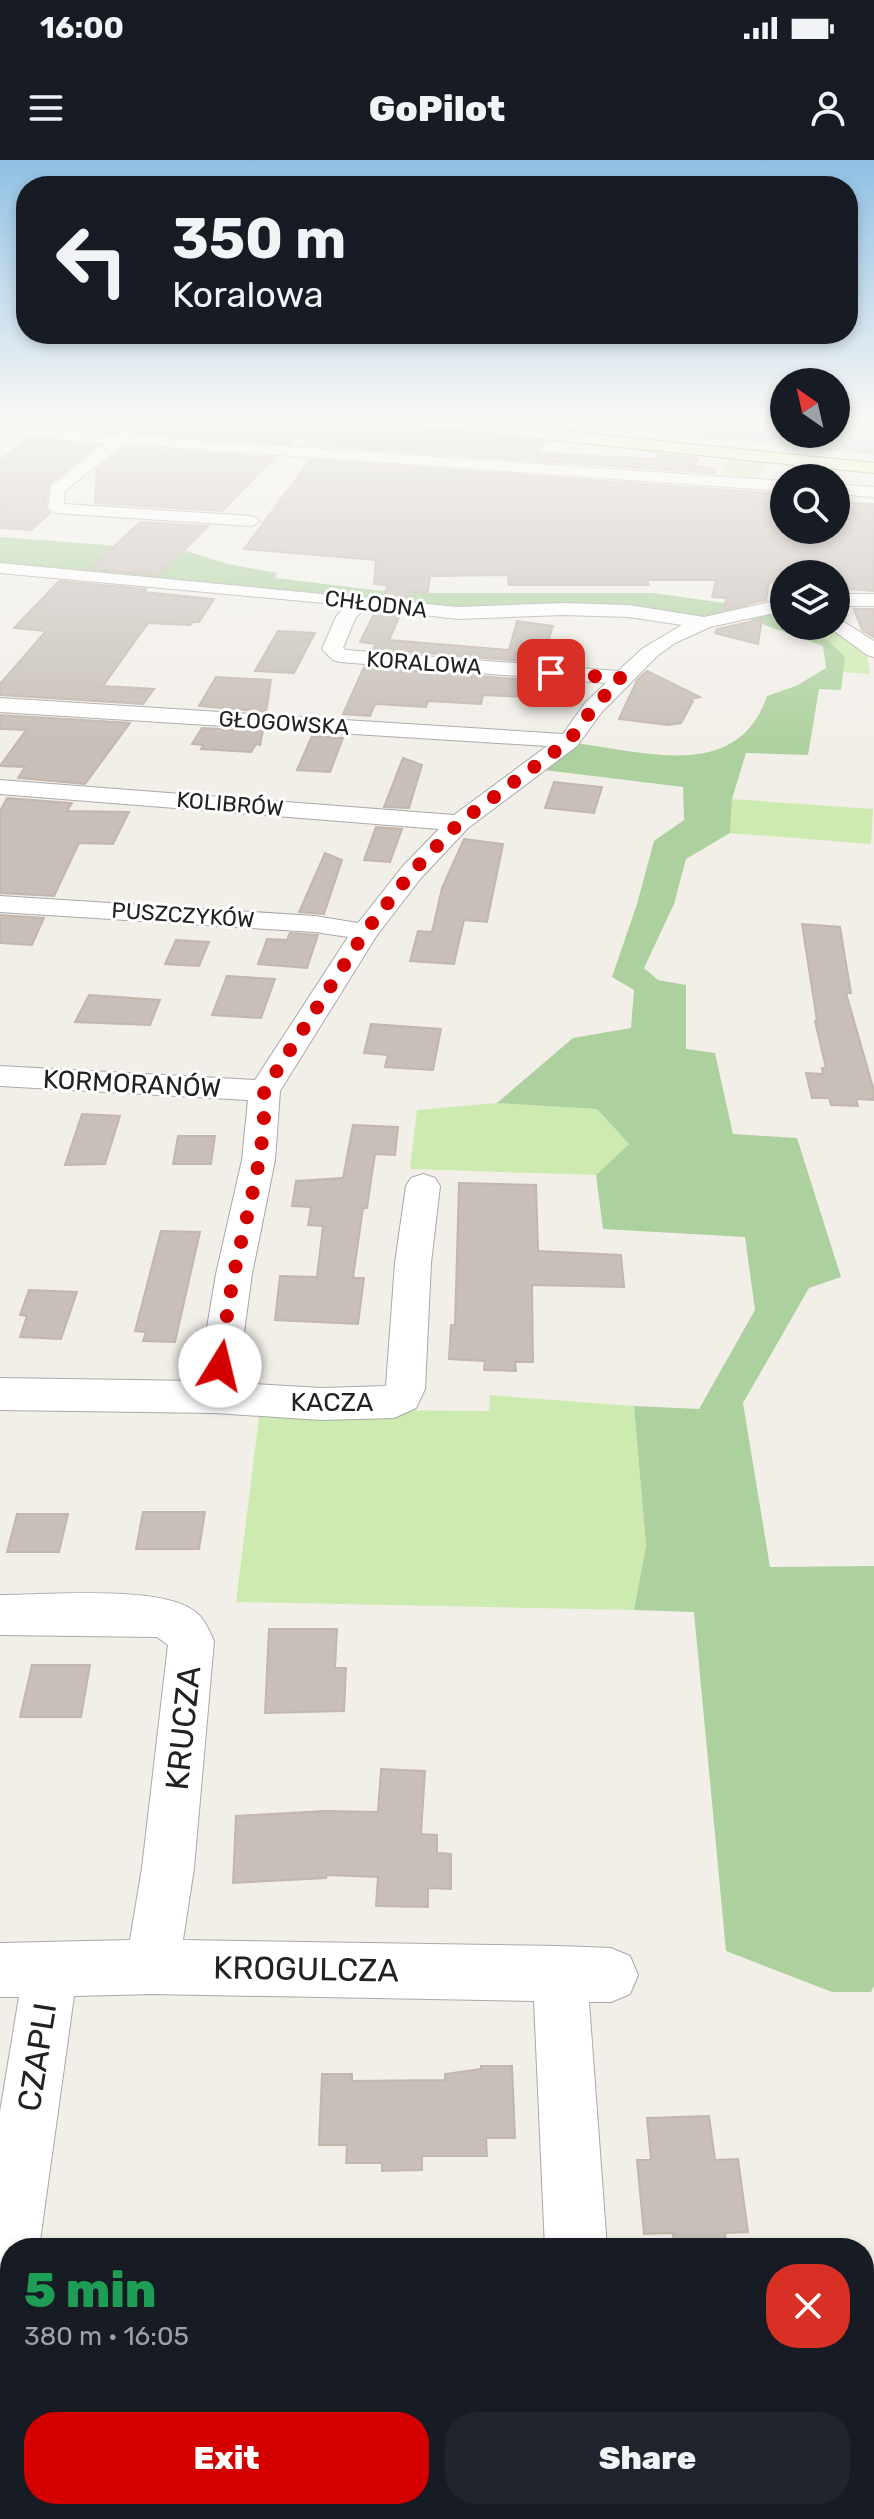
<!DOCTYPE html>
<meta charset="utf-8">
<style>
body{margin:0;font-family:Rubik,sans-serif;background:#20242c;color:#f1f3f6;height:100vh;display:flex;flex-direction:column;font-size:30px;white-space:nowrap}
*{box-sizing:border-box;margin:0}
p{font-size:26px;color:#9ea1a6}
.icon{flex:none;width:44px;height:44px;fill:none;stroke:currentColor;stroke-width:2;stroke-linecap:round;stroke-linejoin:round}
.map{position:relative;flex:1;overflow:hidden}
.sheet{position:absolute;left:0px;top:2078px;width:874px;height:282px;display:flex;flex-direction:column;background:#171b24;border-radius:32px 32px 0 0;box-shadow:0 4px 12px #0003}
.sheet>*{flex:none}
.top-card{position:absolute;left:16px;top:16px;width:842px;height:168px;border-radius:32px;box-shadow:0 4px 12px #0003;background:#171b24;color:#f1f3f6;overflow:hidden}
.needle{width:52px;rotate:326deg}
.fabs{position:absolute;left:770px;top:208px;display:grid;gap:16px}
.fabs a{display:grid;place-items:center;width:80px;height:80px;border-radius:50%;background:#171b24;box-shadow:0 4px 12px #0003;font-size:40px}
.pin{position:absolute;display:grid;place-items:center;width:68px;height:68px;color:#fff;margin:-34px;border-radius:16px;box-shadow:0 4px 12px #0006}
.me{position:absolute;width:88px;margin:-44px;rotate:9deg;stroke-linejoin:round;filter:drop-shadow(0 0 6px #0008)}
.turn{display:flex;align-items:center;gap:28px;height:168px;padding:0 24px;font-size:36px}
.turn .icon{width:104px;height:104px;stroke-width:2.5}
.turn b{display:block;font-size:56px;line-height:68px}
.round{display:grid;place-items:center;flex:none;width:84px;height:84px;border-radius:32px;background:#20242c}
.head{display:flex;align-items:center;justify-content:space-between;height:136px;padding:0 24px}
h1{font-size:48px;font-weight:800;line-height:60px;color:#1e9e55}
.cta{display:flex;gap:16px;margin-top:auto;padding:16px 24px}
.cta a{flex:1;height:92px;border-radius:32px;background:#d40000;color:#fff;font-size:32px;font-weight:800;line-height:92px;text-align:center}
.cta a+a{background:#20242c;color:#f1f3f6}
.status{display:flex;justify-content:space-between;align-items:center;height:56px;padding:0 40px;background:#171b24;direction:ltr}
.status svg{height:22px;fill:currentColor}
header{display:flex;justify-content:space-between;align-items:center;height:104px;padding:0 24px;background:#171b24;font-size:36px;font-weight:800}
.map>svg:first-child{display:block}
.grass{fill:#cdebb0}
.forest{fill:#add19e}
.park{fill:#c8facc}
.water{fill:#aad3df}
.building{fill:#c7bfb8;stroke:#c4b6ab;stroke-width:2}
.lines{fill:none;stroke-linecap:round;stroke-linejoin:round}
.street-casing{stroke:#a9a9a9;stroke-width:2}
.secondary-casing{stroke:#707d05;stroke-width:2}
.street{fill:#fff;fill-rule:evenodd}
.secondary{fill:#f7fabf;fill-rule:evenodd}
.route{stroke:#d40000;stroke-width:14;stroke-dasharray:0 25.2}
.labels{text-anchor:middle;dominant-baseline:central;stroke-width:6;stroke-linejoin:round;paint-order:stroke}
.far-street-label{font-size:22px;fill:#222;stroke:#fff}
.street-label{font-size:26px;fill:#222;stroke:#fff}
.near-street-label{font-size:32px;fill:#222;stroke:#fff}
</style>
<div class="status"><b>16:00</b><svg viewBox="0 0 49 12"><path d="M0 12V9h3v3zM5 12V6h3v6zM10 12V3h3v9zM15 12V0h3v12zM26 1h20v11H26zM47 4h2v5h-2z"/></svg></div>
<header><svg class="icon" aria-label="menu" viewBox="0 0 24 24"><path d="M4 6h16M4 12h16M4 18h16"/></svg>GoPilot<svg class="icon" aria-label="person" viewBox="0 0 24 24"><circle cx="12" cy="8" r="4"/><path d="M4 21q1-7 8-7t8 7"/></svg></header>
<div class="map">
<svg width="874" height="2359" viewBox="0 0 874 2359">
<rect width="100%" height="100%" fill="#f2efe9"/>
<path class="grass" d="M728 299 768 303 757 319 720 317Z
M798 466H835L866 490 870 514 841 512 845 497Z
M732 639 873 649 871 684 730 673Z
M497 943 597 949 629 984 596 1015 410 1009 417 950Z
M490 1235 634 1246 646 1387 634 1450 236 1442 260 1249 489 1251Z"/>
<path class="forest" d="M511 257C567 257 621 265 677 272 742 280 808 285 874 287V295Z
M0 377 186 391 228 404 277 413 275 418 400 433H653L753 447 708 457 459 451 0 407Z
M764 452 784 460V466C810 466 828 478 845 497L841 530 819 529 808 595 746 593 732 639 730 673 686 699 674 744 644 808 658 820 686 825V889L715 893 733 974 797 978 841 1117 809 1128 743 1243 770 1407 874 1406V1826L871 1832H832L726 1791 694 1452 634 1450 646 1386 634 1246 699 1249 755 1150 745 1077 603 1069 596 1015 629 984 597 949 497 943 573 878 631 868 634 830 612 817 637 744 654 681 684 660 683 627 544 610 576 583C645 592 738 622 767 536L796 526 826 508 823 486 743 457Z"/>
<path class="park" d="M624 257H784V274H836V257H874V279C790 277 707 267 624 257Z"/>
<path class="water" d="M568 257C670 257 771 277 874 279V287C771 284 669 272 568 257Z"/>
<path class="building" d="M113 257 284 263 277 257H314L545 282 539 293 655 299 658 294 698 298 696 306 716 309 715 313 310 285 297 274 288 284 139 273 138 268 131 264 115 272 46 267 52 263 71 265 79 259 108 260Z
M28 280 98 285 49 324 45 348 50 353 31 370 0 368V300Z
M124 287 274 298 222 351 95 343 97 309Z
M310 300 784 334V370H836V342L874 344V431L836 428V414H784V424L769 422 766 440 723 450 727 438 712 437 716 420H647L649 425H509L508 415 430 416 428 432H410L407 439 383 437 388 426 374 424 376 400 244 389Z
M140 362 208 366 159 415 90 409Z
M59 421 146 429 143 432 214 439 199 462H193L190 465 148 463 103 526 154 529 143 544 0 535V524L46 471 14 468Z
M854 449H874V477L862 470Z
M375 452 400 455 389 480 509 490 517 461 553 466 542 499 537 498 536 502 373 489 376 484 360 482Z
M762 459 758 484 715 473 717 469Z
M278 471 315 473 294 513 255 511Z
M364 507 528 520 524 537 483 535 481 544 428 541 426 547 375 544 370 556 343 554Z
M647 511 700 537 690 539 693 541 681 563 668 565 619 559 637 520Z
M216 517 271 520 266 552 199 546Z
M0 555 130 563 85 624 18 618 25 607 0 606 26 570 0 569Z
M202 568 263 571 260 585 256 584 251 592 201 589 203 585 192 584Z
M312 576 343 578 330 612 297 610Z
M403 598 422 605 409 648 384 647Z
M554 622 602 627 594 653 545 648Z
M7 638 72 643 67 651 129 652 113 684 79 683 54 736 0 733V651Z
M376 667 402 669 390 702 364 700Z
M464 679 503 684 487 762 464 760 454 804 410 801 418 771 432 772 442 728Z
M325 693 342 700 324 754 299 752Z
M0 755 44 758 32 785 0 783Z
M802 764 840 767 851 833H846L874 931V940L856 939 858 946 831 945 829 938H812L806 913 823 914 822 908H826L815 861H817Z
M290 773 318 775 307 808 258 804 267 779 287 780Z
M176 780 209 782 199 806 165 804Z
M227 816 275 819 261 858 212 855Z
M89 835 160 840 150 865 75 862Z
M371 864 441 869 433 910 385 907 388 895 364 893Z
M82 954 120 956 105 1004 65 1005Z
M353 965 398 967 395 995 375 994 367 1048H363L353 1118H364L358 1164 275 1160 280 1116 317 1117 323 1066 308 1065 311 1047 292 1046 296 1021 343 1018Z
M178 976H215L211 1004H173Z
M459 1023 536 1025 538 1091 621 1095 624 1127 532 1125 533 1202H515L516 1211 484 1210 485 1201 449 1199 451 1165H455Z
M161 1071 200 1072 175 1182 143 1181 146 1172 135 1171Z
M29 1130 77 1132 61 1179 20 1177 27 1156 20 1155Z
M143 1352H205L199 1389H136Z
M17 1354H68L59 1392H7Z
M269 1469H337L335 1508H346L344 1551 265 1553Z
M32 1505H90L81 1557H20Z
M381 1609 425 1611 421 1674 437 1675V1693L451 1694V1729L428 1728V1747L376 1746 378 1717 327 1715 326 1718 233 1723 236 1656 325 1651 378 1652Z
M481 1906H512L515 1978H486L487 1996H422V2010L382 2011V2003H346L347 1985H319L322 1914H352V1921L445 1920V1914L481 1909Z
M709 1956 715 2000 738 1999 748 2072 725 2073 727 2088H674L673 2073 644 2074 637 2000H651L647 1958Z"/>
<g class="lines">
<defs>
<path id="street" d="M0 267 116 275 130 267 137 271 133 276 784 321V331L123 284 65 331 64 344 252 356 260 361 252 366 56 353 48 348 51 326 106 283 0 275Z
M836 324 874 327V337L836 334Z
M0 403 458 447 563 443 629 445 704 457 784 439V451L710 467 675 483 657 496 601 553 577 586 468 668 421 718 377 775 280 931 275 1000 252 1114 237 1223 321 1228 386 1226 395 1103 406 1026 411 1018 423 1014 435 1018 440 1026 431 1103 425 1229 416 1248 394 1258 321 1260 215 1253 0 1250V1218L198 1221 216 1114 242 1000 248 940 0 926V906L255 920 348 777 315 772 0 752V736L315 756 358 763 403 706 439 669 0 634V620L454 655 547 586 0 552V538L563 574 585 543 606 523 340 502 333 500 322 489 336 457 346 445 0 413ZM364 448 458 459 563 455 629 457 682 465 643 488 618 511 346 490 343 488 355 459Z
M836 434H874V446H836Z
M836 457 874 481V497L867 495 829 467 836 466Z
M0 1435C47 1435 157 1425 193 1450 204 1457 209 1470 214 1481L194 1708 183 1780 560 1786 611 1788 630 1796 638 1815 630 1834 611 1842H589L607 2088H545L534 1841 152 1834 74 1836 39 2088H10V2166L0 2170V1952L19 1837H0V1783L130 1780 142 1708 168 1485 157 1477 0 1475Z"/>
<path id="secondary" d="M369 257H427L874 303V313L377 262Z"/>
</defs>
<use href="#street" class="street-casing"/>
<use href="#secondary" class="secondary-casing"/>
<use href="#street" class="street"/>
<use href="#secondary" class="secondary"/>
</g>
<linearGradient id="sky" x2="0" y2="1"><stop stop-color="#8fc0e4"/><stop offset="0.44" stop-color="#f9f8f5"/><stop offset="1" stop-color="#f9f8f5" stop-opacity="0"/></linearGradient>
<rect width="874" height="587" fill="url(#sky)"/>
<g class="lines">
<path class="route" d="M220 1206C224 1176 228 1145 234 1114 246 1054 267 993 264 931L365 772 412 712 459 663 569 581 593 548 621 518 551 513"/>
</g>
<g class="labels">
<g class="far-street-label">
<text transform="translate(376 444) rotate(7)">CHŁODNA</text>
<text transform="translate(424 503) rotate(4)">KORALOWA</text>
<text transform="translate(284 563) rotate(4)">GŁOGOWSKA</text>
<text transform="translate(230 644) rotate(5)">KOLIBRÓW</text>
<text transform="translate(183 755) rotate(4)">PUSZCZYKÓW</text>
</g>
<g class="street-label">
<text transform="translate(132 924) rotate(3)">KORMORANÓW</text>
<text x="332" y="1242">KACZA</text>
</g>
<g class="near-street-label">
<text transform="translate(183 1568) rotate(-84)">KRUCZA</text>
<text transform="translate(306 1809) rotate(1)">KROGULCZA</text>
<text transform="translate(37 1897) rotate(-81)">CZAPLI</text>
</g>
</g>
</svg>
<div class="fabs">
<a><svg class="needle" viewBox="-14 -14 28 28"><path d="M0-13l5 13h-10z" fill="#e53935"/><path d="M0 13l5-13h-10z" fill="#9ea1a6"/></svg></a>
<a><svg class="icon" aria-label="search" viewBox="0 0 24 24"><circle cx="10" cy="10" r="6"/><path d="M15 15l6 6"/></svg></a>
<a><svg class="icon" aria-label="layers" viewBox="0 0 24 24"><path d="M12 4l9 5-9 5-9-5zM3 14l9 5 9-5"/></svg></a>
</div>
<div class="pin" style="left:551px;top:513px;background:#d93025"><svg class="icon" aria-label="arrive" viewBox="0 0 24 24"><path d="M6 21V4h12l-3 4 3 4H6"/></svg></div>
<svg class="me" style="left:220px;top:1206px" viewBox="-20 -20 40 40"><circle r="19" fill="#fff"/><path d="M0-13L10 11 0 6-10 11z" fill="#d40000"/></svg>
<div class="top-card">
<div class="turn"><svg class="icon" aria-label="left" viewBox="0 0 24 24"><path d="M17 20v-9H6M10 6l-5 5 5 5"/></svg><div><b>350 m</b>Koralowa</div></div>
</div>
<section class="sheet">
<div class="head"><div><h1>5 min</h1><p>380 m · 16:05</p></div><a class="round" style="background:#d93025;color:#fff"><svg class="icon" aria-label="close" viewBox="0 0 24 24"><path d="M6 6l12 12M18 6L6 18"/></svg></a></div>
<div class="cta"><a>Exit</a><a>Share</a></div>
</section>
</div>
